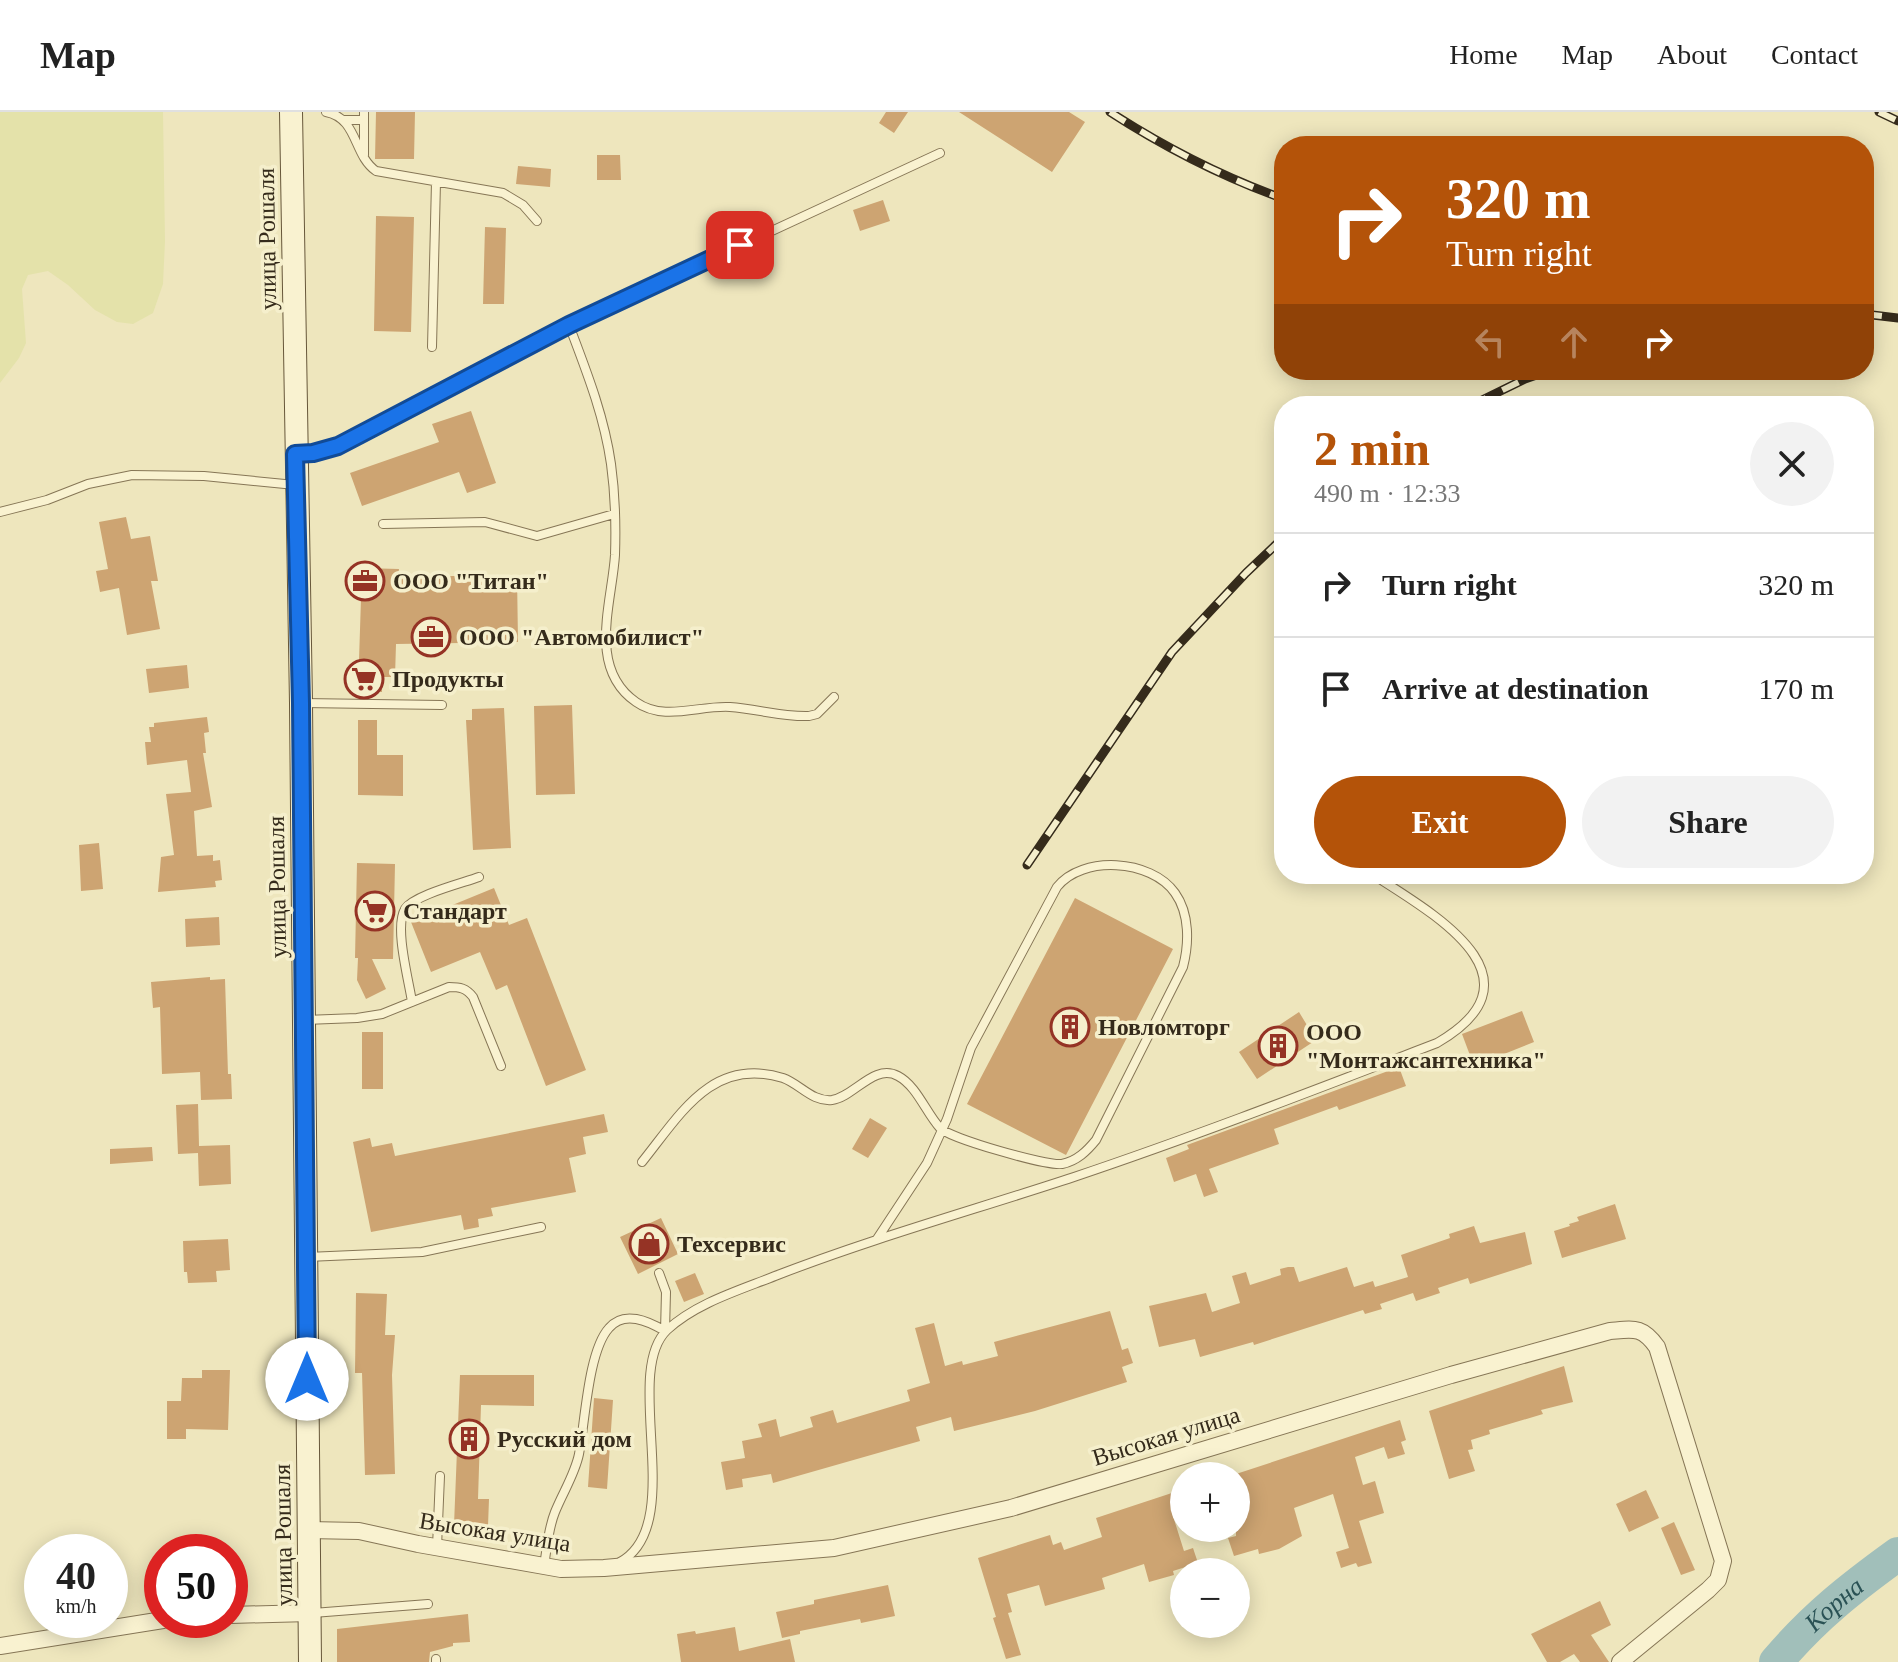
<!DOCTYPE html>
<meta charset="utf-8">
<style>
body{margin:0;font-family:Georgia,serif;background:#f2f2f2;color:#222;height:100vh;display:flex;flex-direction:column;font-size:30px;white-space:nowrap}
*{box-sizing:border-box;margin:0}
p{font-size:26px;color:#767676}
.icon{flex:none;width:44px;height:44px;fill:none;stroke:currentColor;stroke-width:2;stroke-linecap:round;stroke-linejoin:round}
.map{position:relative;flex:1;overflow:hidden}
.details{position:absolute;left:1274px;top:284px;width:600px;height:488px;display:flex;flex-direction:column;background:#fff;border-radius:32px;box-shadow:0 4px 20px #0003}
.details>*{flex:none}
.guide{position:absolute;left:1274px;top:24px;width:600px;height:244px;border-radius:32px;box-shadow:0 4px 20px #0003;background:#b45309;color:#fff;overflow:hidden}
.fabs{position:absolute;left:1170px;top:1350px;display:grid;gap:16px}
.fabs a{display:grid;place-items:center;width:80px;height:80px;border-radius:50%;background:#fff;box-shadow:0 4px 20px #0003;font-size:40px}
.speed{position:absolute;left:24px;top:1422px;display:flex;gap:16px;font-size:40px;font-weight:700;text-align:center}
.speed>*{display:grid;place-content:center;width:104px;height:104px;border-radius:50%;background:#fff;box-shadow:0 4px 20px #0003;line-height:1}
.speed small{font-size:20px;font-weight:400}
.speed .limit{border:12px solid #d22;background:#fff;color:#111}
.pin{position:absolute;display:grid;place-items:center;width:68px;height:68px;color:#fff;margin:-34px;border-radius:16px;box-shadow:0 4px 12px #0006}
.me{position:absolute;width:88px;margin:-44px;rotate:0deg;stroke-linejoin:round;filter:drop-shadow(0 0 6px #0008)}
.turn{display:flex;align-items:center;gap:28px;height:168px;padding:0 40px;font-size:36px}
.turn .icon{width:104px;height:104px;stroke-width:2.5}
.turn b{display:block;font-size:56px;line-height:68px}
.lanes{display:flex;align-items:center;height:76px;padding:0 40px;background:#0003;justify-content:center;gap:40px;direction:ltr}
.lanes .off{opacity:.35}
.round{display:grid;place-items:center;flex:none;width:84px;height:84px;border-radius:42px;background:#f2f2f2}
.summary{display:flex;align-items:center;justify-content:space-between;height:136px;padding:0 40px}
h1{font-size:48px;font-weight:700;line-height:60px;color:#b45309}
.button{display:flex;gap:16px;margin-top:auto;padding:16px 40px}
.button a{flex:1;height:92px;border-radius:48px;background:#b45309;color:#fff;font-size:32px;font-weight:700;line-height:92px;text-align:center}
.button a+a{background:#f2f2f2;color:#222}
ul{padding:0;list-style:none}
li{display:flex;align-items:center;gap:24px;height:104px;padding:0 40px;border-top:2px solid #e0e0e0}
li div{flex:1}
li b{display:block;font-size:30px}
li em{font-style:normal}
header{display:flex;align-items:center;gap:48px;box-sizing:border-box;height:112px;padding:0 40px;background:#fff;border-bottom:2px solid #e0e0e0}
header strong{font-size:38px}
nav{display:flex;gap:44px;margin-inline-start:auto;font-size:28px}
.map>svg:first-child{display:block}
.farmland{fill:#e4e2aa}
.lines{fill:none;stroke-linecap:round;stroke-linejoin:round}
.river{stroke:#a1bfba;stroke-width:34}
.building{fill:#cda472}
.service-casing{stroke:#867656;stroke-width:10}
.minor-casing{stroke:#867656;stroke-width:18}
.secondary-casing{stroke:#67573a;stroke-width:24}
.service{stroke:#f9f2d0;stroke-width:8}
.minor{stroke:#f9f2d0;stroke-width:16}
.secondary{stroke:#f9f2d0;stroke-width:22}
.rail-casing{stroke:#352b1b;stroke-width:9}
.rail{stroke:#f5efcc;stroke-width:6;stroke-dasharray:18;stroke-linecap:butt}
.route-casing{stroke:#114b97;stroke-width:20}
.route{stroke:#1a73e8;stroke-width:14}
.labels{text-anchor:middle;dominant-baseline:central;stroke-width:7;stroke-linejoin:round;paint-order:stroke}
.street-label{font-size:24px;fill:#352b1b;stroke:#f5efcc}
.poi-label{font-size:24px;font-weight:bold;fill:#352b1b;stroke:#f5efcc;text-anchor:start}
.water-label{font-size:26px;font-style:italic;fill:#2a5255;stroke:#f5efcc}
</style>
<header>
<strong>Map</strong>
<nav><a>Home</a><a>Map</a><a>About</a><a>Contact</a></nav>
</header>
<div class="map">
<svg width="1898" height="1550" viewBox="0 0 1898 1550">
<rect width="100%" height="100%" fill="#eee6bd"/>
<path class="farmland" d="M0 0H163L165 129 163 172 153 201 133 212 117 210 95 198 68 173 48 159 28 163 22 177 26 231 19 246 0 271Z"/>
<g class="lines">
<path class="river" id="s1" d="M1776 1550C1814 1505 1851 1476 1898 1442"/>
</g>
<path class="building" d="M376 0H415L414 47H375Z
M886 0H908L894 21 879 11Z
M959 0H1069L1085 10 1052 60Z
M597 43H620L621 68H597Z
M518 54 551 57 550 75 516 72Z
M883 88 890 109 860 119 853 98Z
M376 104 414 105 411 220 374 219Z
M485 115 506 116 504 192H483Z
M471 299 496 371 467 381 459 360 362 394 350 361 439 330 432 312Z
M126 405 131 427 150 424 158 469H151L160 517 127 523 119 476 100 480 96 459 108 457 99 410Z
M362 456 399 457 398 465 517 463 518 530 396 532 395 565H382V580L358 579Z
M187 553 189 576 149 581 146 557Z
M572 593 575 682 536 683 534 594Z
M504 596 511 736 473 738 466 608H472V597Z
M207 605 209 620 204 621 206 641H203L212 695 194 699 197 744 213 743V749L220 748 222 768 215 769 216 775 158 780 161 745 174 743 166 682 191 680 187 648 147 653 145 630H151L149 615H154V611Z
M358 608H377V643H403V684L358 683Z
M99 731 103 777 81 779 79 733Z
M357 751 395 752 393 847H372L386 877 366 887 357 868 358 846H355Z
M494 776 509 813 527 806 586 958 546 974 507 873 496 878 480 840 431 860 411 810Z
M1075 786 1173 837 1066 1043 967 992Z
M219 805 220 833 186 835 185 807Z
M210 865V868L225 867 228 962H231L232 987 201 988 200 960 162 962 160 895 153 896 151 870Z
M1522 899 1534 930 1474 954 1462 922Z
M1299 900 1316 928 1257 967 1239 940Z
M362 920H383V977H362Z
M1399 955 1406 974 1339 998 1337 994 1274 1017 1279 1032 1209 1057 1218 1080 1204 1085 1196 1062 1174 1070 1166 1046 1189 1037 1187 1033Z
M198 992 199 1034 230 1033 231 1072 199 1074 198 1041 178 1042 176 993Z
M604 1002 608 1020 583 1025 586 1042 569 1046 576 1080 491 1096 493 1104 478 1107 479 1115 464 1118 461 1103 371 1120 353 1030 370 1026 372 1035 392 1031 395 1044Z
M870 1006 887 1016 868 1046 852 1037Z
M152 1035 153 1049 110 1052V1037Z
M1615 1092 1626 1127 1562 1146 1554 1119 1570 1114 1569 1112 1579 1109 1577 1105Z
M661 1106 678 1142 638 1162 620 1125Z
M1474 1114 1480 1131 1525 1120 1532 1152 1470 1172 1468 1166 1438 1176 1440 1181 1416 1189 1413 1181 1380 1192 1382 1197 1365 1202 1363 1198 1254 1233 1253 1230 1200 1245 1195 1227 1159 1235 1149 1194 1206 1181 1212 1200 1240 1191 1232 1164 1246 1160 1250 1173 1281 1163 1280 1157 1288 1155H1294L1299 1170 1347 1155 1354 1175 1373 1169 1375 1175 1408 1165 1401 1143 1450 1126 1449 1122Z
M228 1127 230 1158 216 1159 217 1170 188 1171 187 1160H184L183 1129Z
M695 1161 704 1182 684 1190 675 1169Z
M356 1181 387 1182 385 1223H395L392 1263 395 1362 365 1363 362 1261H355Z
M1110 1199 1122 1238 1128 1236 1133 1251 1122 1255 1127 1270 1035 1299 954 1319 951 1305 916 1315 920 1329 773 1371 771 1362 742 1367 743 1375 726 1378 721 1350 745 1346 742 1329 762 1325 758 1312 776 1307 780 1325 813 1315 810 1305 833 1298 837 1311 910 1289 907 1278 930 1271 915 1216 934 1211 945 1254 962 1249 963 1253 998 1244 994 1230Z
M1564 1254 1573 1290 1541 1298 1543 1302 1489 1318 1490 1322 1471 1328 1473 1337 1468 1338 1475 1359 1449 1367 1429 1299Z
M202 1258H230L228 1318 186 1317V1327H167V1289H181L182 1266H202Z
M460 1263H534V1294L481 1293 478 1387H489L488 1414 454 1413Z
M594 1286 613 1288 607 1377 588 1375Z
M1400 1308 1406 1328 1401 1330 1405 1342 1388 1347 1384 1335 1355 1345 1363 1373 1375 1369 1384 1401 1359 1409 1372 1451 1358 1455 1356 1451 1341 1456 1336 1440 1349 1436 1333 1382 1294 1396 1302 1424 1279 1437 1259 1442 1258 1437 1234 1444 1228 1426 1236 1424V1362Z
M1184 1377V1398L1172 1401 1184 1439 1193 1436 1198 1451 1173 1459 1174 1463 1149 1470 1144 1452 1102 1466 1105 1477 1045 1494 1039 1473 1007 1482 1012 1500 1008 1501 1021 1543 1006 1547 993 1506 1004 1502 996 1505 978 1446 1050 1423 1053 1433 1061 1430 1064 1438 1102 1425 1096 1406Z
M1646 1378 1659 1406 1629 1420 1616 1392Z
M1674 1410 1695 1458 1681 1463 1661 1416Z
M888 1473 895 1504 861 1511 860 1507 800 1519V1522L782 1526 776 1500 814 1492V1488Z
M1600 1489 1611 1513 1591 1523 1609 1550H1580L1574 1542 1560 1550H1547L1531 1522Z
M468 1502 470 1530 453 1531V1534L430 1540 429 1550H337V1517Z
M735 1515 739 1539 790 1527 795 1550H681L677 1522 695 1519 696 1522Z"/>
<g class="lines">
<defs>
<path id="service" d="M326 0C358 6 353 43 376 59L503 81 523 93 537 109
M344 8H364V0
M364 8V43
M569 213C586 258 604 303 611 352 615 381 616 413 615 443 612 491 587 556 636 590 664 610 699 593 730 595 757 597 783 605 809 604L817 602 834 585
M432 235 436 70
M300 341 326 339 338 334 569 213 940 41
M0 400 47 388 88 372 132 363 204 364 295 373
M383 412 485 410 537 424 614 402
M303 591 442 593
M412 890C409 869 394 815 405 797 414 783 463 771 479 765
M305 908 357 906 382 902 449 875C460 875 466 876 473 885L501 954
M642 1050C680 1003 712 944 783 966 800 972 812 990 832 988 854 985 874 951 898 964 917 974 926 1001 940 1016 949 1026 1046 1054 1062 1052 1077 1049 1087 1039 1096 1028L1183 855C1189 832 1190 802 1175 781 1151 747 1082 743 1057 775L971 936 947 1007 927 1051 877 1127
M307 1145 422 1140 541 1115
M437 1435 440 1364
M620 1450C688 1413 621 1262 667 1218 696 1191 740 1178 775 1164 873 1126 974 1098 1074 1065 1196 1024 1317 977 1437 931 1549 866 1434 802 1372 762
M544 1454C547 1436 548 1417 555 1400 563 1380 575 1362 579 1342 585 1311 588 1239 609 1216 624 1198 648 1209 665 1219L666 1180 659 1161
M313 1501 428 1492
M436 1550V1547"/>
<path id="minor" d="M308 1418 359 1419 418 1432 561 1457 604 1456 834 1436 1011 1396 1451 1263 1610 1219C1634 1217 1642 1214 1657 1235L1723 1449 1718 1468 1708 1478 1620 1550
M230 1503 310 1501
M0 1534 163 1508"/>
<path id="secondary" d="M291 0 301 591 310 1550"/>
</defs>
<use href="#service" class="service-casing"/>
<use href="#minor" class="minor-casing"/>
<use href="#secondary" class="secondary-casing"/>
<use href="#service" class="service"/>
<use href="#minor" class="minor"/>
<use href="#secondary" class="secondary"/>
<defs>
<path id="rail" d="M1110 0C1164 35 1223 65 1284 87
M1879 0 1898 9
M1864 202 1898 206
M1470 294 1525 267 1551 258
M1027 753 1172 540 1246 461 1284 425"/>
</defs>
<use href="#rail" class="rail-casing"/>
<use href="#rail" class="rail"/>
</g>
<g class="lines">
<defs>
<path id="route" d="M307 1267 301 591 295 342 313 341 338 334 569 213 740 133"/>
</defs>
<use href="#route" class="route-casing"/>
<use href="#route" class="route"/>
</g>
<defs>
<symbol id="office-ring" viewBox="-11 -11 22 22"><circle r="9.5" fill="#f5efcc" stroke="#953325" stroke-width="1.5"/><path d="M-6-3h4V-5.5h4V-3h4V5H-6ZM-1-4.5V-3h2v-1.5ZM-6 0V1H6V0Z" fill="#953325"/></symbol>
<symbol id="supermarket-ring" viewBox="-11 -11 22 22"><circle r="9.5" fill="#f5efcc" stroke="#953325" stroke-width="1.5"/><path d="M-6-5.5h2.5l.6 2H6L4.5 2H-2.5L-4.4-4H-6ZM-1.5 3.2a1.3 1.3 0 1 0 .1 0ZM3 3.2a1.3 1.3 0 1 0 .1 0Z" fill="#953325"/></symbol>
<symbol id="building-ring" viewBox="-11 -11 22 22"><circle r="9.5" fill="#f5efcc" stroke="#953325" stroke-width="1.5"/><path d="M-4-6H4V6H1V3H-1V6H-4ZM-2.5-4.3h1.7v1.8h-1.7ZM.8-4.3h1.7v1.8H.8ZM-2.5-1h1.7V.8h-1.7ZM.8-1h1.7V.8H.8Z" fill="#953325"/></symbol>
<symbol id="shop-ring" viewBox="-11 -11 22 22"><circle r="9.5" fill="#f5efcc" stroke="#953325" stroke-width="1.5"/><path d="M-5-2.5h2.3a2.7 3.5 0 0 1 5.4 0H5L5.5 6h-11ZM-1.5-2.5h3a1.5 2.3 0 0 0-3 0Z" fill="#953325"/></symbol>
</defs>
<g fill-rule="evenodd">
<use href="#office-ring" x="343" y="447" width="44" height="44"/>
<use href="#office-ring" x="409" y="503" width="44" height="44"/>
<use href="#supermarket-ring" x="342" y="545" width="44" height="44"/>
<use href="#supermarket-ring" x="353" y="777" width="44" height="44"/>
<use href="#building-ring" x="1048" y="893" width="44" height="44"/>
<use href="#building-ring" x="1256" y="912" width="44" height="44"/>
<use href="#shop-ring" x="627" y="1110" width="44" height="44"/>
<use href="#building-ring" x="447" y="1305" width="44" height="44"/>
</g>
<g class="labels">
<g class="street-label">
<text transform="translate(267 127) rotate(-91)">улица Рошаля</text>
<text transform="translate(277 775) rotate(-91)">улица Рошаля</text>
<text transform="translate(1166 1324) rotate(-17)">Высокая улица</text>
<text transform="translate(495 1420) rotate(9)">Высокая улица</text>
<text transform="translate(283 1423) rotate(-91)">улица Рошаля</text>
</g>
<g class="poi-label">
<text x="393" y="469">ООО "Титан"</text>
<text x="459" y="525">ООО "Автомобилист"</text>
<text x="392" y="567">Продукты</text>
<text x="403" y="799">Стандарт</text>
<text x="1098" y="915">Новломторг</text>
<text x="1306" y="920">ООО<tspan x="1306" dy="28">"Монтажсантехника"</tspan></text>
<text x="677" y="1132">Техсервис</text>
<text x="497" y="1327">Русский дом</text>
</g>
<g class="water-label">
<text stroke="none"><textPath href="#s1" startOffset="82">Корна</textPath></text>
</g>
</g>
</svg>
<div class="fabs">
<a>+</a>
<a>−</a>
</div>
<div class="speed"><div>40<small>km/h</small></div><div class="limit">50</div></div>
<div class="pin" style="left:740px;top:133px;background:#d93025"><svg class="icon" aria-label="arrive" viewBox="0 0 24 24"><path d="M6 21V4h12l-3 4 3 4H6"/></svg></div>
<svg class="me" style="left:307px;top:1267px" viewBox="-20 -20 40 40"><circle r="19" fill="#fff"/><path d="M0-13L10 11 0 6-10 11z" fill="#1a73e8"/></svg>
<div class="guide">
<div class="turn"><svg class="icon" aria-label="right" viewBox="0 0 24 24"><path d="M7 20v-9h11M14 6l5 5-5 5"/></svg><div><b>320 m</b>Turn right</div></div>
<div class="lanes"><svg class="icon off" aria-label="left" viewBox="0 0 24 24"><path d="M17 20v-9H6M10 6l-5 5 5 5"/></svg><svg class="icon off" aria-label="ahead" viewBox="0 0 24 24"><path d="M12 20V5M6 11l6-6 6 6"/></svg><svg class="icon" aria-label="right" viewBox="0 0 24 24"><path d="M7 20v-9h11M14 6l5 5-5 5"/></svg></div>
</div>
<section class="details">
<div class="summary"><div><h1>2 min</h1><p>490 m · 12:33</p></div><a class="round"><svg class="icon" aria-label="close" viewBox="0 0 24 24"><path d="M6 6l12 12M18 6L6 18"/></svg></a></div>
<ul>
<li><svg class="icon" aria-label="right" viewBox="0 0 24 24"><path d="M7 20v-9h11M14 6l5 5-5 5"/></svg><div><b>Turn right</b></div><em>320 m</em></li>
<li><svg class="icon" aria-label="arrive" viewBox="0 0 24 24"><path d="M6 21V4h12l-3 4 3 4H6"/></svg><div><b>Arrive at destination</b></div><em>170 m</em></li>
</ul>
<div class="button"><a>Exit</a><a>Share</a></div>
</section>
</div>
